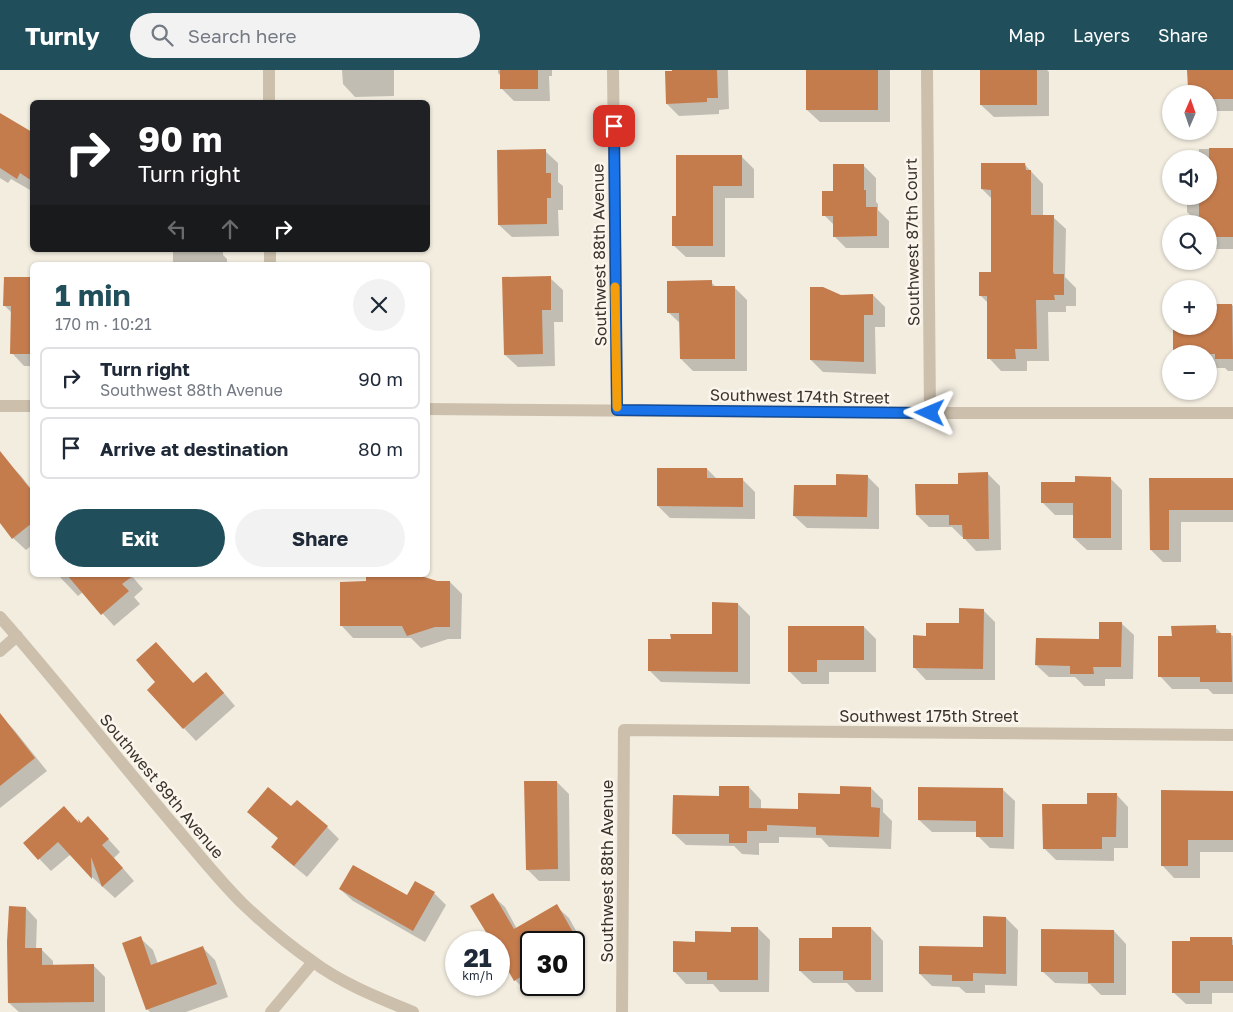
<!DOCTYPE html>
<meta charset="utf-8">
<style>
body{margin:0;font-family:"Golos Text",sans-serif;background:#f2f2f3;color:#1f2937;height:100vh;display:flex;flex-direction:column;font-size:19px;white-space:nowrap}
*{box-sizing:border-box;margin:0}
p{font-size:16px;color:#747a83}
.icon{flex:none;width:28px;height:28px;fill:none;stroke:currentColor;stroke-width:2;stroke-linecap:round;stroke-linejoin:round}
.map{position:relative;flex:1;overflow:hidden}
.sheet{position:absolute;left:30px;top:192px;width:400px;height:315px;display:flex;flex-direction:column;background:#fff;border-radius:8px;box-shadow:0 1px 4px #0004}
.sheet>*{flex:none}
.hud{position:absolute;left:30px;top:30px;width:400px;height:152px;border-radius:8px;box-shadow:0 1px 4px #0004;background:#202124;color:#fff;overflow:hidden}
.needle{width:32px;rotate:2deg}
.buttons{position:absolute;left:1162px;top:15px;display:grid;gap:10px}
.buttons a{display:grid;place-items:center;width:55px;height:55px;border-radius:50%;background:#fff;box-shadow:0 1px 4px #0004;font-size:25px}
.speed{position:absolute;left:445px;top:861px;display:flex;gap:10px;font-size:25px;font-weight:700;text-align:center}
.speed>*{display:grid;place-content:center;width:65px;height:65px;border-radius:50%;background:#fff;box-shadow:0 1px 4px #0004;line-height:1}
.speed small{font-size:12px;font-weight:400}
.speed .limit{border:2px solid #111;border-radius:8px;background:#fff;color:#111}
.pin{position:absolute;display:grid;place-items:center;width:42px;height:42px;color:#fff;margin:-21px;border-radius:10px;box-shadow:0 2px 8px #0006}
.me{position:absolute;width:55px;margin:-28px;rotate:271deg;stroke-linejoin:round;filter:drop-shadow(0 0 4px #0008)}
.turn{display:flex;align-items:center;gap:18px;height:105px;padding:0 25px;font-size:22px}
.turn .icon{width:65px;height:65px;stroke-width:2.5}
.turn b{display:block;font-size:35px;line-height:42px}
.lanes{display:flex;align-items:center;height:48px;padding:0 25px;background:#0003;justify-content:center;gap:25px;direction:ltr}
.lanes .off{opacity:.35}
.round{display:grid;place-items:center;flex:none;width:52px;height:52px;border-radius:26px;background:#f2f2f3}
.overview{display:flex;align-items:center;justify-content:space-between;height:85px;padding:0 25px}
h1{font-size:30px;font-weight:700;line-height:38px;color:#204f5b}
.cta{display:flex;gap:10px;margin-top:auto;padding:10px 25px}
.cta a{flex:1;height:58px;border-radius:30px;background:#204f5b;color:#fff;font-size:20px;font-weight:700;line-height:58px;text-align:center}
.cta a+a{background:#f2f2f3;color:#1f2937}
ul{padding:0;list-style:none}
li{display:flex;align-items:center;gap:15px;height:62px;margin:0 10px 8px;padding:0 15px;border:2px solid #e0e1e3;border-radius:8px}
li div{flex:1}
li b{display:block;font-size:19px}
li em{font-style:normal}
header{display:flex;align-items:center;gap:30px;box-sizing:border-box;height:70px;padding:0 25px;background:#204f5b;color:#fff}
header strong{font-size:24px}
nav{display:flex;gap:28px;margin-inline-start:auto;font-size:18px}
.search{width:350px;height:45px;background:#f2f2f3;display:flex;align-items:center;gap:12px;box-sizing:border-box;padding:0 18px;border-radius:28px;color:#747a83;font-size:19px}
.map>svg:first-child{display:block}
.shadow{fill:#0003}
.building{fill:#c57c4d}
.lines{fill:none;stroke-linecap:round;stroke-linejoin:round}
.minor{stroke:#ccbfac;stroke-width:12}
.route-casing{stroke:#114b97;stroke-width:12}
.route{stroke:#1a73e8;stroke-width:9}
.slow{stroke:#f59e0b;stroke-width:9}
.labels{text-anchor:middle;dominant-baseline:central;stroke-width:5;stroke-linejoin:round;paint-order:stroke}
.street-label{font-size:16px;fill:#3a322b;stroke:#faf6ed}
</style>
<header>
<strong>Turnly</strong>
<div class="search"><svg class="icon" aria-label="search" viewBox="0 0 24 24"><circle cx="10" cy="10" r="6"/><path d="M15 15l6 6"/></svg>Search here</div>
<nav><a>Map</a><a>Layers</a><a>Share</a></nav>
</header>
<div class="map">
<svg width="1233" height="942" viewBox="0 0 1233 942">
<rect width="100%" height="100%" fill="#f3ede0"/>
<path class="shadow" d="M342 0H394V26L355 27 343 14Z
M498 0H552V6H549L550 31H514L502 19V7L498 3Z
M673 0H728L729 39 719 40V44L679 46 667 34Z
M807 0H890V52H820L807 40Z
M981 0H1047L1049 2V46L994 47 981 35Z
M1189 0H1233V41H1214L1209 36V24H1194L1189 19Z
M0 44 32 64V116L30 120 11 109 8 113 0 108Z
M1199 79H1233V179H1212L1209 176V154H1199L1187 142V126H1209V89H1199Z
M545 81 558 93V112L563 116V140H558L559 166 512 167 499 155Z
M742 87 754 99V128H725V187H686L673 175 678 147Z
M863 95 876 108V132L878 134V140L889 151V178H846L834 166V155L824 145 834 122Z
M1025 95 1043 114V147H1053L1066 159 1065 207 1076 218V236H1066V242H1048L1049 291H1027V301H1001L989 288 988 233 980 225 992 204V129L982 119Z
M173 180H223V185L227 189V195H173Z
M5 208H32V296H24L12 283V243L5 236Z
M550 208 563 220V252H554L555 296 518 297 505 285Z
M711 212 717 218H735L747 230V301H693L681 289V254L668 242Z
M873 225 885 237V257H875L876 304 823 302 811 290 841 226Z
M1209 235H1232L1233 236V301H1228L1225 298H1209Z
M9 394 21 406 32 420V475L26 480 13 468 0 451V401Z
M707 399 717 409 743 410 755 422V449L670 448 658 436Z
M988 404 1000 416 1001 480 976 481 964 468V467H962L952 457H929L917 445 960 415Z
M867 406 879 418V459L807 458 794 446 838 416Z
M1110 408 1122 420V480H1087L1074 468 1075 445H1055L1042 432 1077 413Z
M1233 409V452H1181V492H1163L1151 480V410Z
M58 505H131L143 519 134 527 140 534 114 556 83 522 78 526Z
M407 505H414L437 512H450L462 524 461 569H448L421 578 411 568H353L341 555 367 512 407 507Z
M738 534 750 546V614L661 612 649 600 672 570 713 565Z
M983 540 995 552V610H926L914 597 927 567 960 554Z
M1121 553 1134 565 1133 609H1105V616H1084L1075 607H1049L1036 595 1100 570Z
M864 557 876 569V602H829V614H802L790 602Z
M1215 557 1222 564H1230L1233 566V624H1213L1208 619H1172L1160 606 1173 567Z
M156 574 194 614 218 616 235 636 196 671 148 620 157 612Z
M3 648 15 661 47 701 0 738V651Z
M557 712 569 724 570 811H539L527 799Z
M749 717 761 730V740H799L871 718 883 730V742L892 751 891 779 829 777 821 768 779 767V773H759V785L742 784 734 776 686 775 673 763 720 727Z
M1002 719 1015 731 1014 779 990 778 978 766V762H932L919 750Z
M1233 722V782H1200V808H1174L1162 795Z
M1116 724 1128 737V778H1114V791L1056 790 1044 778 1088 735Z
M291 738 327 757 339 769 307 807 285 789 273 777 279 769 261 754 248 741Z
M76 750 82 756 100 760 120 782 114 788 134 811 115 828 93 808 71 784 51 801 25 774Z
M340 819 407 827 434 823 446 835 425 872 353 831Z
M492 825 505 837 517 859 556 836 569 848 585 877 574 883V872H531V915H540L527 922 515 910 499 882V872H493L472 836Z
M26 838 37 850 36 880H42L53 891V896L93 895 105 907V942H19L9 933Z
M1006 848 1018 860 1017 916 985 915V923H966L959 917 932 916 920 904 984 878Z
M758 858 770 870 769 922H720L713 914H686L674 901 697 873 732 863Z
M871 858 883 871V922H856L847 913H813L800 901 834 870Z
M1114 861 1126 874V925H1101L1090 914 1055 913 1042 901Z
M140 868 153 880 158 894 203 878 215 890 228 927 186 942H150L147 939Z
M1231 868 1233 870V923H1212V934H1186L1173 922 1191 872Z"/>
<path class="building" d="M500 0H538V19H500Z
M672 0H717L718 28H707V32L666 34 665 1H672Z
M806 0H878V40H806Z
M980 0H1037V35H980Z
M1187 0H1233V29H1209V24H1200V19H1188Z
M0 43 32 62V111L20 103 17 109 0 98Z
M1209 78H1233V167H1209V154H1199V126H1209Z
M546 79V103H551V128H547V154L498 155 497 80Z
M676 85H742V116H713V176H672V146H676Z
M981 93H1025L1026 100H1031V145H1054L1053 202 1054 204H1064V225H1054L1055 230H1036L1037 279H1015L1016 289H987V226H979V202H991V120L981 119Z
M833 94H864V120H866V137H877V166L833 167V146H822V121H833Z
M551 206V240H542L543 284 504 285 502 207Z
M4 207H32V284H10L11 236H3Z
M712 210V216H735V289H680L679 243H667V211Z
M810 217H823L841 225 873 224V245H864V292L810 290Z
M1209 234H1232L1233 289H1215V284H1173V256H1209Z
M0 381 32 421V453L12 469 0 453Z
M657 398H707V408H743V437L657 436Z
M988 402 989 469H963L962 455H949V445H916L915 414H958V403Z
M836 404 868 405 867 447 793 446 794 415H836Z
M1075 406 1111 407V468H1073V433H1041V412H1075Z
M1149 408H1233V440H1169V480H1150Z
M67 505H134L122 514 129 521 101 545Z
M366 505 406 506V505H418L437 511H450V557H435L407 566 402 556H340V512L366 511Z
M712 532 738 533V602L648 601V569H671L670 564H712Z
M959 538 984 539 983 599 913 598V565L926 566V553H959Z
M1099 552H1122L1121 597H1093L1094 604H1070V596L1035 595 1036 568 1099 569Z
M1216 555V563H1231L1232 612H1200V607H1158V566H1172L1171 556Z
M788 556H864V590H817V602H788Z
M156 572 193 613 206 602 224 623 183 659 147 620 155 612 136 590Z
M0 643 35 688 0 716Z
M524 711H557L558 799 526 800Z
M719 716H749V738L798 739V723L840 724V716L871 717V737L880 738 879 767 816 765V757L767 755V761H747V773H729V764H672L673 725 719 726Z
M268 717 291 736 297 730 328 756 294 796 271 777 278 768 247 742Z
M918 717 1003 718V767H976V751L918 750Z
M1161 720 1233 721V770H1188V796H1161Z
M1087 723H1117L1116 767H1102V779H1043L1042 734H1087Z
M64 736 79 753 78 749 81 753 88 746 109 769 102 775 123 798 102 817 91 787 92 809 58 772 38 790 23 773Z
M353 795 407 825 415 811 435 822 413 861 339 819Z
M493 823 514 859 557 834 574 864 559 872H531V901L514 911 499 885V872H492L470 836Z
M9 836 26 837 25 878H42V895L94 894V932L8 933 7 872Z
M983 846 1006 847V904L973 903V911H952V905L919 904V876L983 877Z
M731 857H758V910H707V902H673V871L695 872V861L731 862Z
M832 857H871V910H843V901H799V868H832Z
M1041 859 1114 860V913H1088V902H1041Z
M141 866 151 895 203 876 217 914 146 940 122 873Z
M1190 867H1232V875H1233V911H1200V923H1172V871H1190Z"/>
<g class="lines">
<path class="minor" d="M269 0V32
M613 0 617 340
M927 0 930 343
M270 180V195
M0 336H32
M428 339 930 343H1233
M0 547C59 614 114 685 172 753 195 780 217 808 242 833 264 854 287 874 312 891 341 913 379 928 413 942
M0 581 17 566
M271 942 313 892
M622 942 624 660 1233 665"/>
</g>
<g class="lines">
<defs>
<path id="route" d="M614 56 617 340 930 343"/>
</defs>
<use href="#route" class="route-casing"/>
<use href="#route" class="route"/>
<path class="slow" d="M615 217 617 337"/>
</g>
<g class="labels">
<g class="street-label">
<text transform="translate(912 172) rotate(-91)">Southwest 87th Court</text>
<text transform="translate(599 185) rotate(-91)">Southwest 88th Avenue</text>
<text transform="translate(800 326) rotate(1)">Southwest 174th Street</text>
<text x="929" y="646">Southwest 175th Street</text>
<text transform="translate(162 716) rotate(50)">Southwest 89th Avenue</text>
<text transform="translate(607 801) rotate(-90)">Southwest 88th Avenue</text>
</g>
</g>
</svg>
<div class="buttons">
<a><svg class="needle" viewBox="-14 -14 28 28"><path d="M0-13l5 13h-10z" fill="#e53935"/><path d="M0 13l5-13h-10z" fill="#747a83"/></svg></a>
<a><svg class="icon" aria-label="sound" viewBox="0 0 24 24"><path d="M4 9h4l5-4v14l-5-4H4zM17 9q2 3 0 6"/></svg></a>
<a><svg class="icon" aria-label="search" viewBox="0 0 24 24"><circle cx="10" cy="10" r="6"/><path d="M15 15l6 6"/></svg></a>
<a>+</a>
<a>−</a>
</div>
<div class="speed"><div>21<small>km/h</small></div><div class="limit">30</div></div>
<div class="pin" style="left:614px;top:56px;background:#d93025"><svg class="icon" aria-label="arrive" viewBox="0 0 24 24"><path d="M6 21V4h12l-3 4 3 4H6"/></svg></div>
<svg class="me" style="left:930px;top:343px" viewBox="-20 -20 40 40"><path d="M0-17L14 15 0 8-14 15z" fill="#1a73e8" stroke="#fff" stroke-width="4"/></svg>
<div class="hud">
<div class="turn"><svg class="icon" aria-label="right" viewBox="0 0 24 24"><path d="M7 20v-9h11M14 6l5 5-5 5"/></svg><div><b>90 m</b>Turn right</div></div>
<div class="lanes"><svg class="icon off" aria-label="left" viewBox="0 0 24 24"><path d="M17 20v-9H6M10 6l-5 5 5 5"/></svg><svg class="icon off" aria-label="ahead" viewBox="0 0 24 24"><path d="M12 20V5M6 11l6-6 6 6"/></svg><svg class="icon" aria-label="right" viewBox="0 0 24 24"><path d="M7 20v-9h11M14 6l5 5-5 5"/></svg></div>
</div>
<section class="sheet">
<div class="overview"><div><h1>1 min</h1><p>170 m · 10:21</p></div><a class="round"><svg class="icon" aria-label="close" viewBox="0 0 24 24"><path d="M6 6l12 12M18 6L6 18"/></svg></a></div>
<ul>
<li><svg class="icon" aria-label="right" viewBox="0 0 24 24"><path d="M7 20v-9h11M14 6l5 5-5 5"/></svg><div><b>Turn right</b><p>Southwest 88th Avenue</p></div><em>90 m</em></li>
<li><svg class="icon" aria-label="arrive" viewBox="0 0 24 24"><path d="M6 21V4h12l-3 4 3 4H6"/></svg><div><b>Arrive at destination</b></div><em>80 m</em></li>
</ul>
<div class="cta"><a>Exit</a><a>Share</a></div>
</section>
</div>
